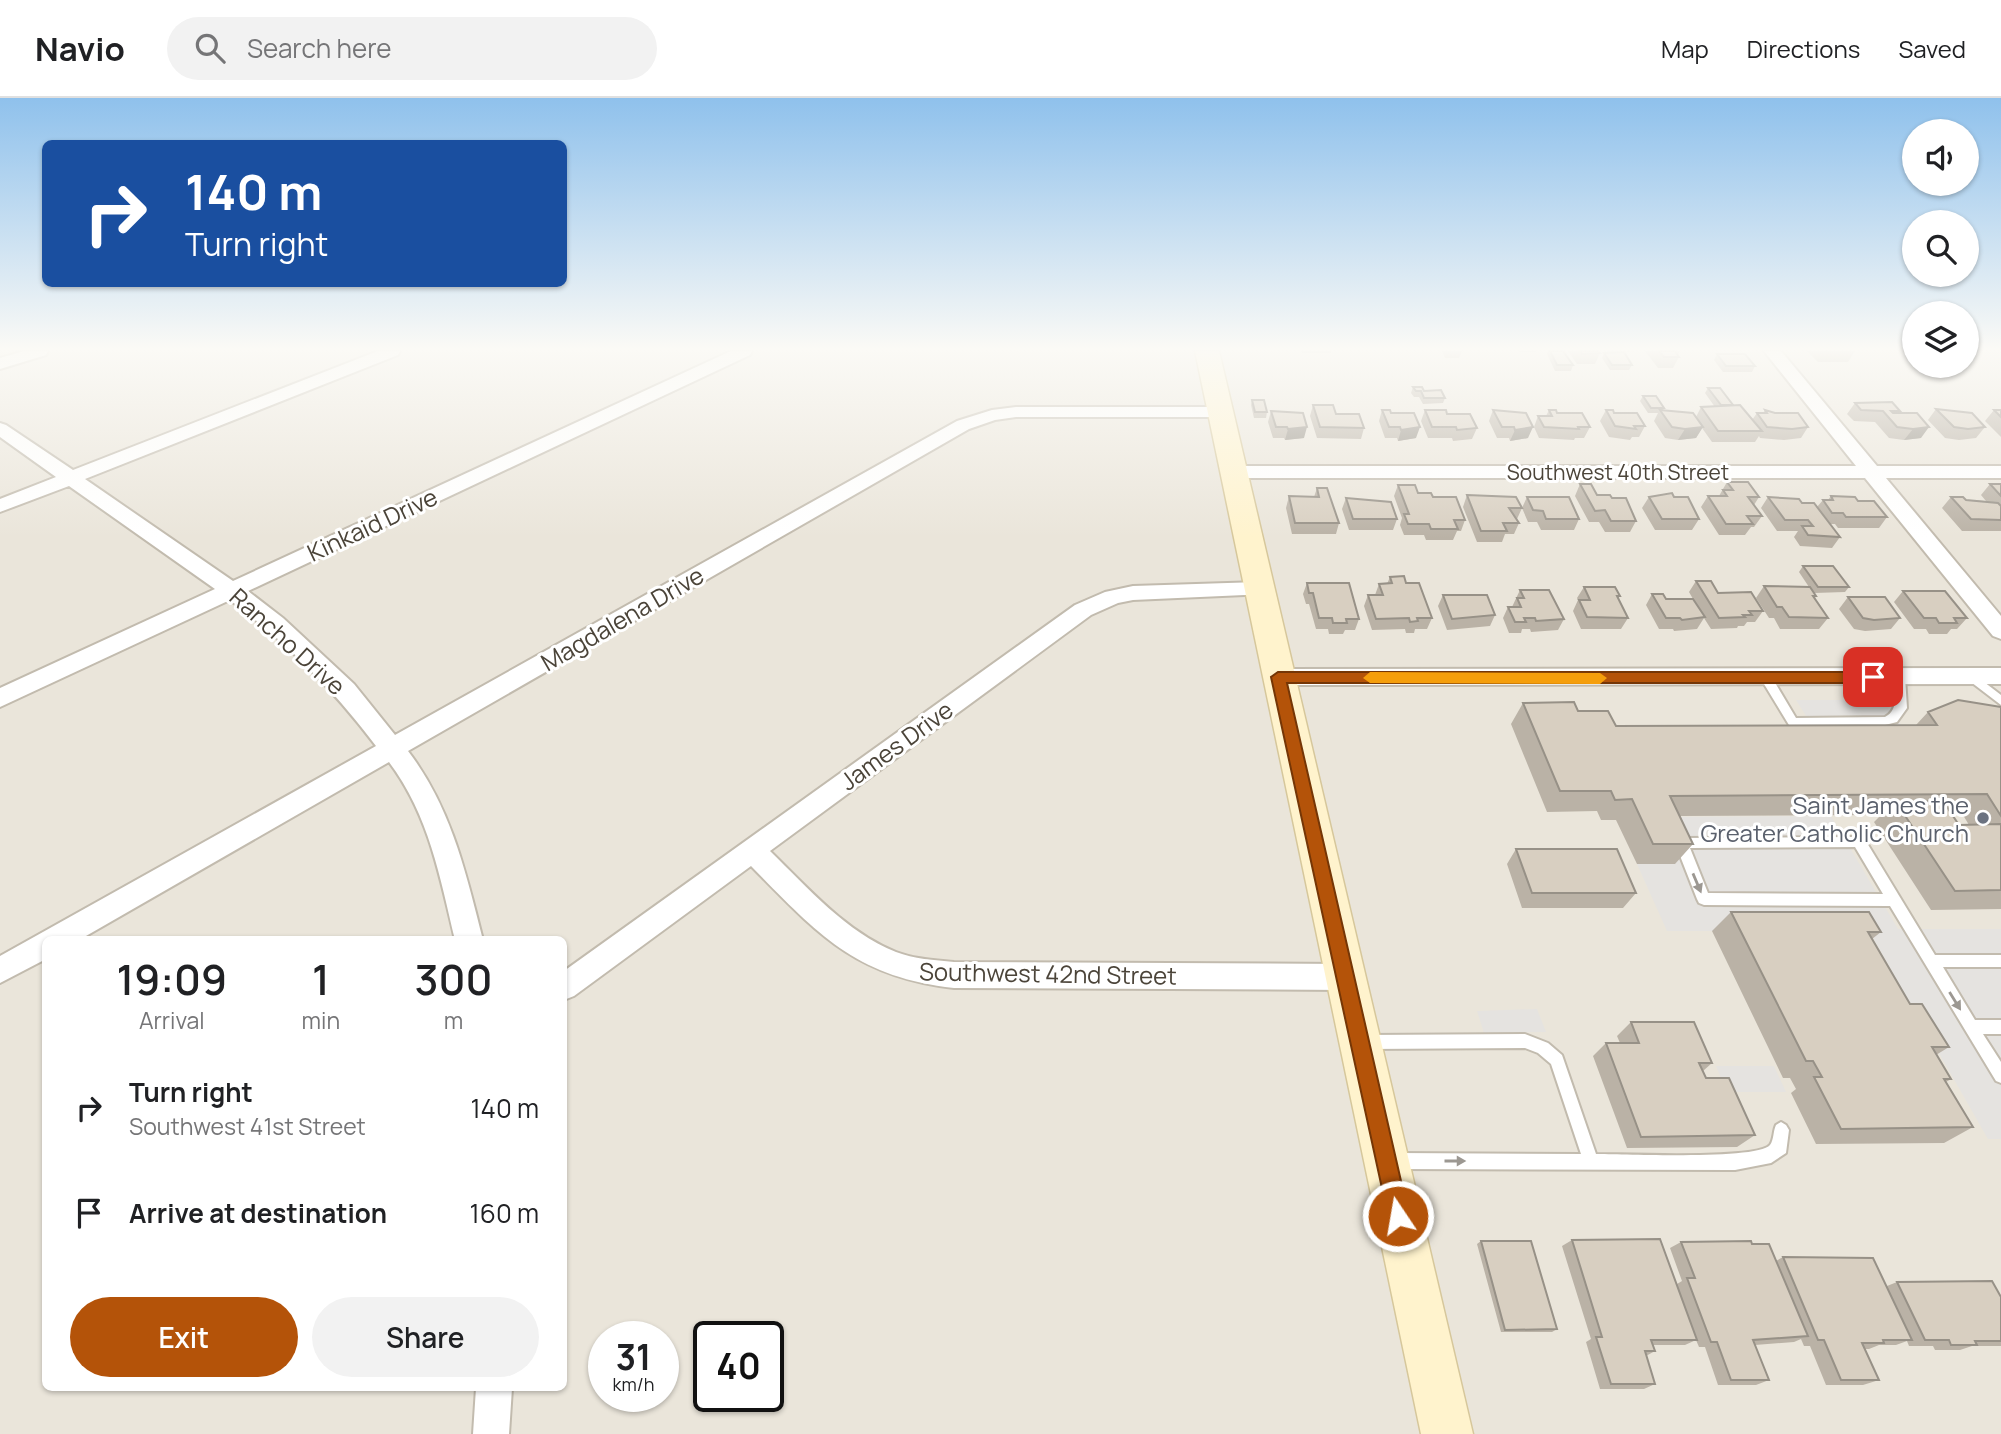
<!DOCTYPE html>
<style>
body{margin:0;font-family:Manrope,sans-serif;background:#f2f2f2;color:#202124;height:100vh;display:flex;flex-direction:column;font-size:26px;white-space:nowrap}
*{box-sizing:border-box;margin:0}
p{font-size:23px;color:#757577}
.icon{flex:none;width:38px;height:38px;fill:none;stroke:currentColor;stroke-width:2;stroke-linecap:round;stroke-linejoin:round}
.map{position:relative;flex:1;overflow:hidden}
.drawer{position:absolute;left:42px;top:838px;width:525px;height:455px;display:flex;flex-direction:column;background:#fff;border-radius:10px;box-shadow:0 2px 5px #0004}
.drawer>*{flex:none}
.banner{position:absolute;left:42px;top:42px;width:525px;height:147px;border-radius:10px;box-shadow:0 2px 5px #0004;background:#1a4fa0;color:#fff;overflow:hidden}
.tools{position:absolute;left:1902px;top:21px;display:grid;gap:14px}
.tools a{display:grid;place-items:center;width:77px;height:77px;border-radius:50%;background:#fff;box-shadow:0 2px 5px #0004;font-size:35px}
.speed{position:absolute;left:588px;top:1223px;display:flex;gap:14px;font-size:35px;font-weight:700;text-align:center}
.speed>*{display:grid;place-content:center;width:91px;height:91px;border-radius:50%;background:#fff;box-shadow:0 2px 5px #0004;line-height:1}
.speed small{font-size:18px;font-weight:400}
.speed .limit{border:4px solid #111;border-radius:10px;background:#fff;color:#111}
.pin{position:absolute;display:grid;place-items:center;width:60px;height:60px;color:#fff;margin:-30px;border-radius:14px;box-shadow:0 4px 10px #0006}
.me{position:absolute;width:77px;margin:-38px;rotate:348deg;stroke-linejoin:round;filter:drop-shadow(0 0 5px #0008)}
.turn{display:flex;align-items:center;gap:24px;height:147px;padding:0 28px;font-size:32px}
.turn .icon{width:91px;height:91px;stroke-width:2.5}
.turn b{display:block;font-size:49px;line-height:60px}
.eta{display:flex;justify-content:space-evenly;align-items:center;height:119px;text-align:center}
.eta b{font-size:42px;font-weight:600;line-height:49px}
.cta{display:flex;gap:14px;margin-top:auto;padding:14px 28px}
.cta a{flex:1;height:80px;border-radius:42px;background:#b45309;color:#fff;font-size:28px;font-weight:600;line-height:80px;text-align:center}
.cta a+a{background:#f2f2f2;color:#202124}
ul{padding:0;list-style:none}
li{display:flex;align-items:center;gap:21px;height:105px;padding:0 28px}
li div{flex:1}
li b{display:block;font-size:26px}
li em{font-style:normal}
header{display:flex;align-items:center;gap:42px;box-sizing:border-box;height:98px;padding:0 35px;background:#fff;border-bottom:2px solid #e0e0e0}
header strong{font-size:33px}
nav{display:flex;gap:38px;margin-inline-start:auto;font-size:24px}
.search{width:490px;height:63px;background:#f2f2f2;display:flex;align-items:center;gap:18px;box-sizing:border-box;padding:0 24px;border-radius:38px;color:#757577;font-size:26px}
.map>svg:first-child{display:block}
.residential{fill:#eae5da;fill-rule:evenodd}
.parking{fill:#e5e3e0}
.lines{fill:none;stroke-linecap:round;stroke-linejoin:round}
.lane-casing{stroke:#c2bbae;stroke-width:4}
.street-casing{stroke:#c2bbae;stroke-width:4}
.secondary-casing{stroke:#d6c79b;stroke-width:3}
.lane{fill:#fff;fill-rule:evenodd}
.street{fill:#fff;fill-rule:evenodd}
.secondary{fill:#fff3cd;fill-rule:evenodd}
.wall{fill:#bab2a6;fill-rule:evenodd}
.shaded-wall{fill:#979187}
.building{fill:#d8cfc1;stroke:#979187;stroke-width:2}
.oneway{fill:#9c9892}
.route{fill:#b45309;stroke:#753606;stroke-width:2}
.slow{fill:#f59e0b}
.worship-dot{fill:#6b7280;stroke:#fff;stroke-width:2.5}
.labels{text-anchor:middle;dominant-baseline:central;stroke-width:6;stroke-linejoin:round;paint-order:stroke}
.far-street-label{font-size:21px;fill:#4b4439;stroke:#fff}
.street-label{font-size:24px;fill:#4b4439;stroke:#fff}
.worship-label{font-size:24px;fill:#5b616d;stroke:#fff;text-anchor:end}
</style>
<header>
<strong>Navio</strong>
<div class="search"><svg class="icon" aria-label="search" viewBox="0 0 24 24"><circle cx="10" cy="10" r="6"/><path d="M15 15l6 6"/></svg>Search here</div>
<nav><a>Map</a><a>Directions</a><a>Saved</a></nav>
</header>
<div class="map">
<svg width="2001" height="1336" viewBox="0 0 2001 1336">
<rect width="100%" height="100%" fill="#f6f3ec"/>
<path class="residential" d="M0 253H1914V268H1967V253H2001V1336H0ZM46 842H564V1290H46ZM604 1239H663V1298H604ZM709 1239H768V1298H709Z"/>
<path class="parking" d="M1796 602H1884L1916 648H1825Z
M1831 718 1898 831H2001V1041H1988L1869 833H1667L1637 766 1675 765 1654 719Z
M1537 911 1546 934 1484 935 1477 913Z
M1716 968H1774L1786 994H1727Z"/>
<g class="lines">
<defs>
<path id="lane" d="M1971 574 2001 597V607L1967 581 1965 578 1967 575Z
M1899 575 1905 579 1907 610 1897 624 1885 627H1789L1761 581 1763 578H1771L1796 620 1885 619C1900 611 1894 594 1893 579Z
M1859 739 1864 740 1935 857H2001V869H1943L1975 922H2001V936H1983L2001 964V985L1996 983 1890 808 1704 807 1699 805 1697 801 1675 745 1676 741 1681 740ZM1855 749 1883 796 1708 795 1690 750Z
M1525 936 1548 945 1562 957 1596 1056C1622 1056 1758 1062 1770 1047 1774 1042 1773 1033 1776 1027L1781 1024 1786 1027 1789 1032 1786 1055 1771 1065 1735 1072 1395 1071 1389 1069 1387 1063 1389 1057 1395 1055 1581 1056 1551 966 1538 955 1525 950 1367 951 1362 949 1360 944 1362 939 1367 937Z"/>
<path id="street" d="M24 253H48L46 257 0 271V260Z
M378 253H400L398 257 85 381 233 483 731 253H752L750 257 248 493 283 520 354 586 395 637 957 323 992 312 1016 309H1221L1230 314 1221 319H1016L995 322 969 331 408 653C451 709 466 775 483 842H455C440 779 429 717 389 664L79 842H46V861L0 885V858L376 648C332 590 288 546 230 502L0 609V590L215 491 69 388 0 414V401L56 379 0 339V325L6 327 73 372Z
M1764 253H1781L1877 368H2001V380H1886L2001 518V541L1993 538 1865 380H1234L1224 374 1234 368H1856Z
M1259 484 1267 486 1270 491 1267 496 1133 502 1118 505 1091 517 770 753C808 790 846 834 896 854 914 861 934 862 954 864L1346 866 1356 870 1360 879 1356 888 1346 892 954 890C855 879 817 835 751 768L574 898 564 902V873L1075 507 1105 494 1133 488Z
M2001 570V586L1278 587 1270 585 1267 579 1270 573 1278 571Z
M476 1290H512L509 1336H473Z"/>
<path id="secondary" d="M1195 253H1219L1473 1336H1421Z"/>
</defs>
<use href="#lane" class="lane-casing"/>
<use href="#street" class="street-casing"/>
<use href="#secondary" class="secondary-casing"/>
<use href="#lane" class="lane"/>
<use href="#street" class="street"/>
<use href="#secondary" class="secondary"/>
</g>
<path class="wall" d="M1301 253H1331V255H1302Z
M1442 253H1486H1462L1459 260H1445Z
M1519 253H1536V254H1520Z
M1548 253H1563L1573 267 1571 273H1555L1547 256Z
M1568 253H1598L1600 255 1595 266H1577Z
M1616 253H1638L1616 254Z
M1645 253H1689H1680L1678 256 1679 259 1673 270H1658Z
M1807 253H1855L1848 264H1818Z
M1604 255 1632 267 1629 272H1610L1602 260Z
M1717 256 1755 268 1752 274H1723L1714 262Z
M1413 289 1445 300 1443 305 1423 306 1419 299H1414L1411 295Z
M1708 290 1752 322 1757 315H1763L1765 312 1808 329 1801 340 1784 342 1760 340 1759 338 1755 344H1712L1702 330 1696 340 1678 342 1665 340 1654 323 1658 315H1648L1640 303 1643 298 1664 310 1663 312 1696 319 1701 309H1715L1705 295Z
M1252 302 1267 314 1266 320H1254L1251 307Z
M1855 305 1900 313 1899 315 1921 340 1904 342 1889 340 1875 324 1854 323 1847 316Z
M1313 307 1336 316 1364 330 1361 341 1317 340 1310 318Z
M1936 311 1985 329 1976 340 1959 342 1945 340 1928 322Z
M1382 312 1391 315 1416 340 1398 343 1397 340H1385L1379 323Z
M1425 312 1447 316 1477 330 1472 341 1453 343 1452 340H1428L1421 323Z
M1493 312 1528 340 1510 343 1509 340H1497L1489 323Z
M1549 312 1590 329 1584 340H1575L1574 342 1539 340 1534 329 1538 318H1546Z
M1606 312 1645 328 1639 339H1632L1630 342 1609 339 1600 323Z
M1994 312H2001V339L1985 323Z
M1271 313 1304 340 1285 342 1284 340H1273L1268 324Z
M1727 384 1759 399 1754 407 1762 418 1754 429H1751L1745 437H1719L1701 409 1708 398H1719Z
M1580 386 1597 397 1612 400 1636 423 1630 434H1605L1599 424H1589L1575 398Z
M1990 386H2001V433H1962L1942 410 1951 399 1966 402 1986 403 1981 397Z
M1398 387 1418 395 1433 399 1465 422 1461 433H1457L1453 442H1426L1424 437H1404L1400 427 1402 420 1394 398Z
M1317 390 1339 425 1336 436H1292L1286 410 1289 398 1314 399Z
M1467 397 1522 410 1517 421 1519 425 1514 436H1505L1502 444H1477L1463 409Z
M1831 398 1858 403 1887 419 1879 430H1838L1835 426H1830L1840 439 1832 450 1800 448 1794 439 1798 433H1777L1761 410 1768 399 1817 409 1823 402H1828Z
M1527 399 1579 421 1574 432H1541L1537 424H1528L1522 410Z
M1649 399H1674L1699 421 1692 432H1655L1642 410Z
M1346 400 1397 421 1393 432H1349L1342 411Z
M1803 468 1849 489 1845 494 1814 495 1816 498 1815 500 1828 520 1819 531H1780L1774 520H1769L1756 500 1764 488 1809 489 1799 474Z
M1390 479 1406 485 1432 520 1427 531H1415L1414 535H1406L1405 531 1372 532 1364 508 1368 497H1375L1379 486H1387Z
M1696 483 1718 495 1763 513 1755 524H1747L1744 528H1738L1737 530 1711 531 1704 520 1697 531 1674 533 1673 531H1659L1646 507 1652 496 1666 501H1693L1689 494Z
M1307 485 1359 521 1355 532H1345L1343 536H1329L1328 531H1316L1309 506H1306L1303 496Z
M1584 489 1620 498 1618 501 1628 520 1621 531H1581L1573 513 1578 502 1577 500Z
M1520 492 1564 521 1558 532 1531 534 1530 531H1522L1521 535H1509L1503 520 1508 509H1512Z
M1903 493 1967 520 1957 531H1951L1947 536H1929L1926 531H1914L1894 504Z
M1443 497 1495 517 1490 528 1447 532 1438 508Z
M1848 499 1900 520 1891 531 1865 533 1854 531 1839 511Z
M1523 605 1578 613 1616 628 1916 627 1928 614 2001 609V811L1931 812 1874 724 1881 717 1680 718 1693 746 1675 766H1637L1616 722H1601L1597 713 1547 714 1511 626ZM1952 717H1963L1969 727H1959Z
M1516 751 1636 795 1623 810H1522L1507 766Z
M1731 814 1881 834 1872 841 1910 906 1949 949 1936 957 1951 981 1946 984 1973 1029 1944 1045 1816 1046 1791 995 1796 991 1790 980H1783L1712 833Z
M1631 924 1712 965 1703 973 1706 980 1755 1037 1737 1049 1627 1050 1593 958 1606 945H1620L1617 938Z
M1572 1142 1677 1186 1682 1183 1670 1150 1681 1144 1752 1146 1776 1163 1783 1159 1887 1188 1897 1184 2001 1199V1248H1972L1960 1252H1935L1933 1248H1909L1907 1243 1896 1247H1879L1869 1251H1864L1879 1282 1863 1287H1826L1810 1248H1804L1801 1241 1794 1244 1755 1247 1769 1282 1756 1287H1718L1705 1249H1699L1696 1242 1685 1247H1653L1655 1253 1646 1258 1655 1286 1644 1291H1600L1586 1244 1591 1241 1562 1148Z
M1481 1143 1557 1231 1552 1234H1501L1477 1146Z"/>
<path class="shaded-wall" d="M1307 329 1304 340 1285 342 1288 331Z
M1420 329 1416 340 1398 343 1401 332Z
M1533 329 1528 340 1510 343 1515 332Z
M1703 329 1696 340 1678 342 1685 331Z
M1929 329 1921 340 1904 342 1913 331Z"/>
<path class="building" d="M1550 253H1563L1573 267H1557Z
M1580 253H1598L1600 255 1582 256Z
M1659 253H1675L1679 259H1664Z
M1624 254 1632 267H1612L1604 255Z
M1717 256H1745L1755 268H1726Z
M1413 289H1422L1424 293 1441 292 1445 300H1424L1421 293H1416Z
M1708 290H1720L1733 307H1721Z
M1643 298H1656L1664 310H1651Z
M1252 302H1264L1267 314H1255Z
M1892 304 1900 313H1891L1893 315H1917L1929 329 1913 331 1897 329 1883 313 1861 312 1855 305Z
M1313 307H1333L1336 316H1359L1364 330 1320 329Z
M1740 307 1762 333H1718L1701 309Z
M1936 311 1972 315 1985 329 1968 331 1954 329Z
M1382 312H1390L1391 315H1414L1420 329 1401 332 1400 329H1389Z
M1425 312H1446L1447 316H1470L1477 330 1457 332 1456 329H1432Z
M1493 312 1526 315 1533 329 1515 332 1514 329H1502Z
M1549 312H1556L1557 315H1582L1590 329H1578L1579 331 1544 329 1538 318H1552Z
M1606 312H1613L1614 315H1637L1645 328H1634L1636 331 1615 328Z
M1660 312 1693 315 1703 329 1685 331 1672 329Z
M1765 312 1775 315H1798L1808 329 1792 331 1767 329 1757 315H1767Z
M1994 312H2001V319Z
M1271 313 1303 315 1307 329 1288 331 1287 329H1276Z
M1727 384H1748L1759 399H1748L1762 418H1747L1753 426H1726L1708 398H1727L1723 392H1733Z
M1580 386H1591L1597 397H1610L1612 400H1626L1636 423H1611L1605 412 1595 413Z
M1990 386H2001V398Z
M1398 387H1415L1418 395H1431L1433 399H1456L1465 422H1454L1458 431H1431L1429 426H1408L1404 416H1409Z
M1317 390H1327L1339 425H1295L1289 398 1319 399Z
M1672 395 1674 399H1688L1699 421H1662L1649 399Z
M1467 397 1516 399 1522 410H1509L1519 425H1503L1507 433H1481Z
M1831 398 1855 399 1858 403H1874L1887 419H1846L1843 415H1832L1823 402H1833Z
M1527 399H1569L1579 421H1546L1543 413 1533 412Z
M1768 399 1799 401 1802 405H1814L1840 439 1808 437 1802 428H1813L1808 422H1785Z
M1951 399H1963L1966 402 1998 405 2001 408V422L1971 421Z
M1346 400 1391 404 1397 421H1353Z
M1803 468H1833L1849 489H1818Z
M1404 478 1406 485H1419L1432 520H1417L1418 523 1410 524 1409 520 1376 521 1368 497H1383L1379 486 1392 485 1390 479Z
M1696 483H1711L1718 495 1751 494 1763 513H1749L1752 517H1743L1745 519 1719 520Z
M1307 485H1349L1359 521H1346L1347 525H1333L1332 520H1319L1313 495H1309Z
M1764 488 1810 489 1816 498H1813L1828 520 1789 519 1782 509H1777Z
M1584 489H1615L1620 498H1617L1628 520 1587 519 1579 502H1590Z
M1520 492H1549L1564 521 1536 523 1535 520H1524L1526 524H1515L1508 509H1521L1517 500H1524Z
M1903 493H1945L1967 520H1954L1957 525H1939L1936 520H1924Z
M1652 496H1663L1666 501H1693L1705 519 1682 522 1680 520H1666Z
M1443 497H1487L1495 517 1452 521Z
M1848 499H1885L1900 520 1874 522 1863 520Z
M1958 602 2001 609V718L1987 696 1670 698 1693 746H1653L1632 701 1615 702 1611 693H1560L1523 605 1574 604 1578 613H1608L1616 628 1937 627 1928 614Z
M1943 703 1959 727 2001 726V792L1955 793 1896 704Z
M1516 751H1617L1636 795H1532Z
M1731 814H1869L1881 834H1868L1910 906H1922L1949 949H1932L1951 981H1944L1973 1029 1841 1031 1814 979H1822L1813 963H1806Z
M1631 924H1694L1712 965H1699L1706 980H1729L1755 1037 1641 1039 1606 945H1639Z
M1660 1141 1697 1242H1651L1655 1253H1645L1655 1286H1611L1596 1239H1602L1572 1142Z
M1481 1143H1531L1557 1231 1505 1232Z
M1751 1143 1752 1146H1769L1808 1238 1753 1242 1769 1282H1731L1717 1244H1711L1687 1180H1695L1681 1144Z
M1783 1159 1873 1160 1912 1242H1883L1884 1245H1862L1879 1282H1841L1824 1242H1818Z
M1992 1183 2001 1199V1243H1975L1977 1247H1951L1949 1242H1925L1897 1184Z"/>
<defs><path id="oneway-solid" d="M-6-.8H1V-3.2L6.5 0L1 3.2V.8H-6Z" transform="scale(1.75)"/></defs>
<g class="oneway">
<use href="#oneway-solid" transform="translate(1697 785) rotate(67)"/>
<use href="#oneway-solid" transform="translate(1955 903) rotate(58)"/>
<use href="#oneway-solid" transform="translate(1455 1063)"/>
</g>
<linearGradient id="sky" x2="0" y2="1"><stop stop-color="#8fc1ec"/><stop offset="0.57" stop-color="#fbfaf6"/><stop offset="1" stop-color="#fbfaf6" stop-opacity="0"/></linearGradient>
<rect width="2001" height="440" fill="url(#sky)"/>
<path class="route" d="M1278 574H1873L1880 579 1873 585H1287L1409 1118 1406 1125 1398 1128 1391 1125 1388 1118 1271 579Z"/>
<path class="slow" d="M1370 574 1600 575 1607 580 1600 586 1370 585 1363 580Z"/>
<circle class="worship-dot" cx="1983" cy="720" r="7"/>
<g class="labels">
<g class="far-street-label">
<text x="1618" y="374">Southwest 40th Street</text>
</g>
<g class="street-label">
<text transform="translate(372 426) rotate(-25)">Kinkaid Drive</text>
<text transform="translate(622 520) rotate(-30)">Magdalena Drive</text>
<text transform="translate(288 543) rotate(42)">Rancho Drive</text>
<text transform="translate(896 647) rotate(-36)">James Drive</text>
<text transform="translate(1048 875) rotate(1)">Southwest 42nd Street</text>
</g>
<g class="worship-label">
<text x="1969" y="706">Saint James the<tspan x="1969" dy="28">Greater Catholic Church</tspan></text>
</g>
</g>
</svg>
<div class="tools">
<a><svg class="icon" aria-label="sound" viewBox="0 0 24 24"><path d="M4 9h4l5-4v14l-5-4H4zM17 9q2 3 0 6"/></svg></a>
<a><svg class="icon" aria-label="search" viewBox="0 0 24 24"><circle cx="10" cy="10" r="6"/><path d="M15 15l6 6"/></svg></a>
<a><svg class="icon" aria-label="layers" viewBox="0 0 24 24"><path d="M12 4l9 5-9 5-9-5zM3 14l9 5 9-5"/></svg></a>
</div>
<div class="speed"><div>31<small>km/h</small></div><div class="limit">40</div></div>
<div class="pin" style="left:1873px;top:579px;background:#d93025"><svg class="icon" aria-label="arrive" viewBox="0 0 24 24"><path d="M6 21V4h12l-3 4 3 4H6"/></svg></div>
<svg class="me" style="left:1398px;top:1118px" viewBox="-20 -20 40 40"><circle r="17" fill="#b45309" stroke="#fff" stroke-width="3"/><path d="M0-11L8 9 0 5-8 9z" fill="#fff"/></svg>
<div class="banner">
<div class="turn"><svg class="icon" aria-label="right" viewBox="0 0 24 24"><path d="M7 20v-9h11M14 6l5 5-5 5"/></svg><div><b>140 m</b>Turn right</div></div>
</div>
<section class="drawer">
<div class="eta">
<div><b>19:09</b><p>Arrival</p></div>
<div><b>1</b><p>min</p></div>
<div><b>300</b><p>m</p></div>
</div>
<ul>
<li><svg class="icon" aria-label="right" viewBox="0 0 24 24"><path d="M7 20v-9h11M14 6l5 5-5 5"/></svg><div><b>Turn right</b><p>Southwest 41st Street</p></div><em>140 m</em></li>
<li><svg class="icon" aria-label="arrive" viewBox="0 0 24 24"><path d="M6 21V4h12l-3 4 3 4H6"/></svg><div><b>Arrive at destination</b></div><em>160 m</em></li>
</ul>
<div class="cta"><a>Exit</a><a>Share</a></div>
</section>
</div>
